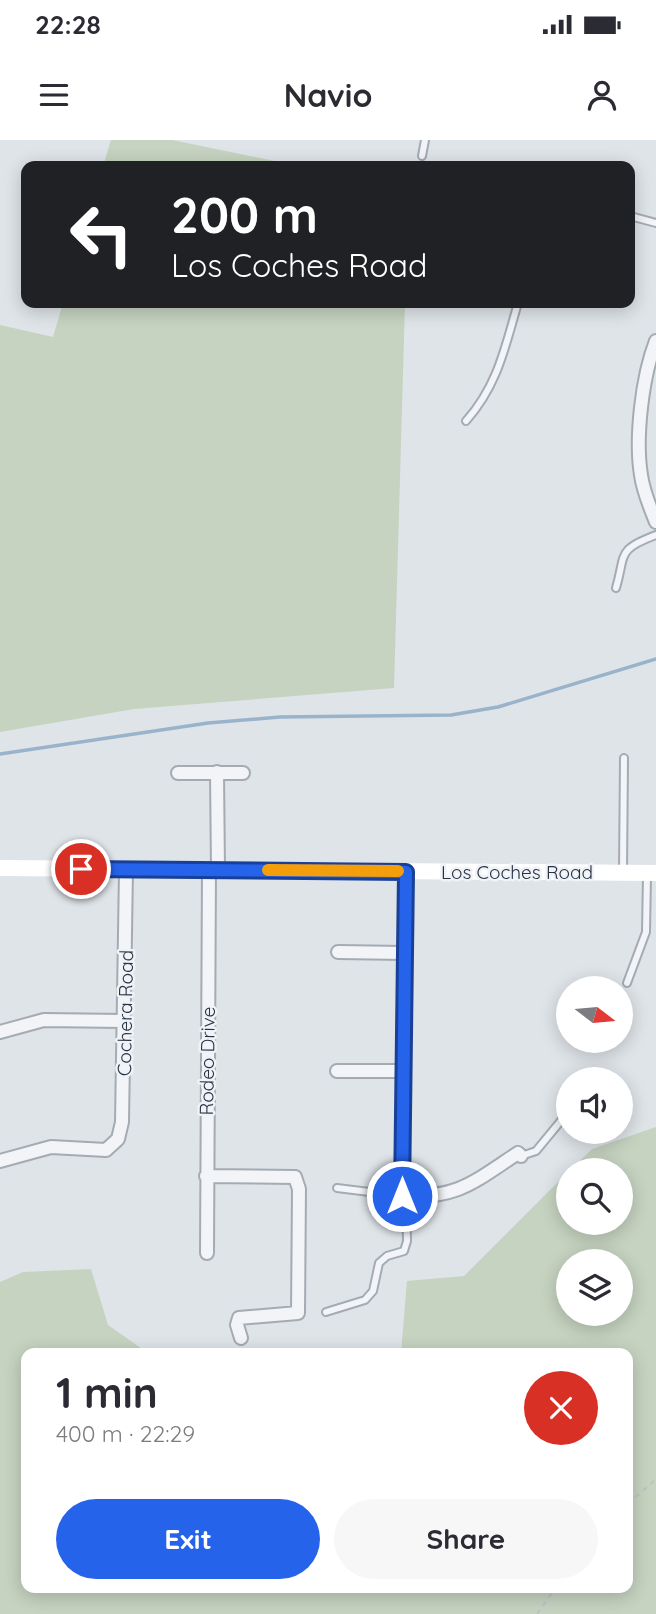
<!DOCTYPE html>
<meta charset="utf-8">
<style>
body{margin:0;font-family:Quicksand,sans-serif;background:#f7f7f7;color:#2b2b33;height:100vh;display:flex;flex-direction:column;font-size:26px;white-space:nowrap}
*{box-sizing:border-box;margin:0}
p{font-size:23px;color:#7c7c81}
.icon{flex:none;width:38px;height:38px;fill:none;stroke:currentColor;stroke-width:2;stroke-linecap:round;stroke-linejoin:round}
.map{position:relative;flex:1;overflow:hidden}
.panel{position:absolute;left:21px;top:1208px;width:612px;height:245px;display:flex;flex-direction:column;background:#fff;border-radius:14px;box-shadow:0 4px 18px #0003}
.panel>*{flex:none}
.hud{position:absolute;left:21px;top:21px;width:614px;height:147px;border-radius:14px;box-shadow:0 4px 18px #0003;background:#202124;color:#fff;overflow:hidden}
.needle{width:46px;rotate:106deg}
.buttons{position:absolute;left:556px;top:836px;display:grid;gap:14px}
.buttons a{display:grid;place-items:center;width:77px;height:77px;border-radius:50%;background:#fff;box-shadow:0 4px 18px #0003;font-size:35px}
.pin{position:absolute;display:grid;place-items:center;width:60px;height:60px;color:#fff;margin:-30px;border:4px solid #fff;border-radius:50%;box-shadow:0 2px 7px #0007}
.me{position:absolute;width:77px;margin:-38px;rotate:0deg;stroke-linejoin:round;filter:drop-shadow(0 0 5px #0008)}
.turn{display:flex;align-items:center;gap:24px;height:147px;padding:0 35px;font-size:32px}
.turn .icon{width:91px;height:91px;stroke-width:2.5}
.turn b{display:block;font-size:49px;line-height:60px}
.round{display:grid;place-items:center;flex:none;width:74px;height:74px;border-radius:37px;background:#f7f7f7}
.headline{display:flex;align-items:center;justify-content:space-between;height:119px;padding:0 35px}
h1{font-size:42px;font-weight:700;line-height:52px}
.action{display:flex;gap:14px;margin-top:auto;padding:14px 35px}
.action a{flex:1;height:80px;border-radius:42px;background:#2563eb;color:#fff;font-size:28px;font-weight:700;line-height:80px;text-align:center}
.action a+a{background:#f7f7f7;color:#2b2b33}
.status{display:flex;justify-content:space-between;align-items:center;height:49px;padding:0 35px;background:#fff;direction:ltr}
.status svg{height:19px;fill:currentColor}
header{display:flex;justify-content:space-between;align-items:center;height:91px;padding:0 35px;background:#fff;font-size:32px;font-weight:700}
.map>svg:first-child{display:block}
.green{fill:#c6d3c0;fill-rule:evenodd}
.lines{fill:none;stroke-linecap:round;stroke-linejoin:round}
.stream{stroke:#99b3cb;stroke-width:3.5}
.lane-casing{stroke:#a4abb3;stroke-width:10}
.street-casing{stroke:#a4abb3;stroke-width:16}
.path{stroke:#bdc2c8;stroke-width:2;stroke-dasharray:5 5;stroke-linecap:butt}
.lane{stroke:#f2f4f7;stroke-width:6}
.street{stroke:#f2f4f7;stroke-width:12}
.secondary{stroke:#fff;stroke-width:16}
.route-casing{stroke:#184099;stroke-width:18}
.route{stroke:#2563eb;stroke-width:12}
.slow{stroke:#f59e0b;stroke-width:12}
.labels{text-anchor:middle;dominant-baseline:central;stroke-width:5;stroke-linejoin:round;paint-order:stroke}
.street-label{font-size:19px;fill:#273241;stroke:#eff2f7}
</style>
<div class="status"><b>22:28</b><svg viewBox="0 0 49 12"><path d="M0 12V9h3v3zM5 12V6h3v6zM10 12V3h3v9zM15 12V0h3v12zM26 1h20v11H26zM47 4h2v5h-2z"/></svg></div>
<header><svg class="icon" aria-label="menu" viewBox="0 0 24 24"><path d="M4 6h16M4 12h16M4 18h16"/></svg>Navio<svg class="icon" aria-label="person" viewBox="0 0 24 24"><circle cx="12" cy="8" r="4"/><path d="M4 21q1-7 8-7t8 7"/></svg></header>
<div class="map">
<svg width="656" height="1474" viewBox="0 0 656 1474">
<rect width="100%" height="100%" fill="#dfe4e9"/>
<path class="green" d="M111 0H172L299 26H103Z
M63 163H405L394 548 134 569 0 592V185L53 197Z
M656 987V1474H0V1142L23 1132 91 1129 108 1185 148 1213H26V1447H628V1213H401L407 1141 464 1136 569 1031V1083H621V1031H569L592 1009ZM569 1122H621V1174H569Z"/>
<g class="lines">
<path class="stream" d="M0 614 208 583 280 577 451 575 498 567 656 519"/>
<defs>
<path id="lane" d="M422 16 425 0
M630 76 656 83
M466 281C498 245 505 207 518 163
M616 448C626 414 616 410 656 395
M623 732 624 618
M627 843 646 792 647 735
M521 1016 536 1011 569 971
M337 1048 402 1056
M326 1172 365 1160 373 1151 379 1123 387 1116 404 1111 407 1101 406 1056"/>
<path id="street" d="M656 201C642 237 635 298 641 335 643 351 650 367 656 382
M217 632 218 730
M178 633H243
M406 732 402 1056C457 1059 474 1042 518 1013L521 1016
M338 812 404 813
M0 892 44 880 124 881
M337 931H403
M0 1021 51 1007 106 1010 118 999 122 982 126 730
M206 1036 295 1037 299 1049 298 1173 239 1178 237 1185 241 1198
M207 1113 209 730"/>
</defs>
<use href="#lane" class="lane-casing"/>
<use href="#street" class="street-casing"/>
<path class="path" d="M628 1364 656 1339
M537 1474 556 1447"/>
<use href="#lane" class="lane"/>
<use href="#street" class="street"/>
<path class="secondary" d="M0 728 656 733"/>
</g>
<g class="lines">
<defs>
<path id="route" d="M81 729 406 732 402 1056"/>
</defs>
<use href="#route" class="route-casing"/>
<use href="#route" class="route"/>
<path class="slow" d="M268 730 398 731"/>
</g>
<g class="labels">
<g class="street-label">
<text x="517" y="732">Los Coches Road</text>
<text transform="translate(125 873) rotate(-89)">Cochera Road</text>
<text transform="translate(207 921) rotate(-89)">Rodeo Drive</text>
</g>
</g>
</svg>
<div class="buttons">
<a><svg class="needle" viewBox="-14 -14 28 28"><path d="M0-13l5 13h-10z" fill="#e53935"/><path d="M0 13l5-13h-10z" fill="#7c7c81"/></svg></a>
<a><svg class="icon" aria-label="sound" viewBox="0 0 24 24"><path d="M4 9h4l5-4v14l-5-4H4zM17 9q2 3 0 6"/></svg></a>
<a><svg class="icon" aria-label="search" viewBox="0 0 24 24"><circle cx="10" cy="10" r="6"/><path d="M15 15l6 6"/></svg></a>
<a><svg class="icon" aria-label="layers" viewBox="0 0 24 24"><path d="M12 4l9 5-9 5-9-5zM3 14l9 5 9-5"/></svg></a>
</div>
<div class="pin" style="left:81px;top:729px;background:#d93025"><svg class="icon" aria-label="arrive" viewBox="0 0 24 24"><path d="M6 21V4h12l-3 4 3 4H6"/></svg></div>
<svg class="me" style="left:402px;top:1056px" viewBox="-20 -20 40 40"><circle r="17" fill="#2563eb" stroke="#fff" stroke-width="3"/><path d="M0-11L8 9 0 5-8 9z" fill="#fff"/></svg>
<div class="hud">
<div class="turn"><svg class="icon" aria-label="left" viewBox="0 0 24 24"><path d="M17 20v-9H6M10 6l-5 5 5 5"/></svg><div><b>200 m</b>Los Coches Road</div></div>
</div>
<section class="panel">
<div class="headline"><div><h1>1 min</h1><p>400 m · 22:29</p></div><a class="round" style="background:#d93025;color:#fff"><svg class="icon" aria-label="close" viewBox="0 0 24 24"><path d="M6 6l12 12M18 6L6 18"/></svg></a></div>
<div class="action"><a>Exit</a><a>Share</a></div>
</section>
</div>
